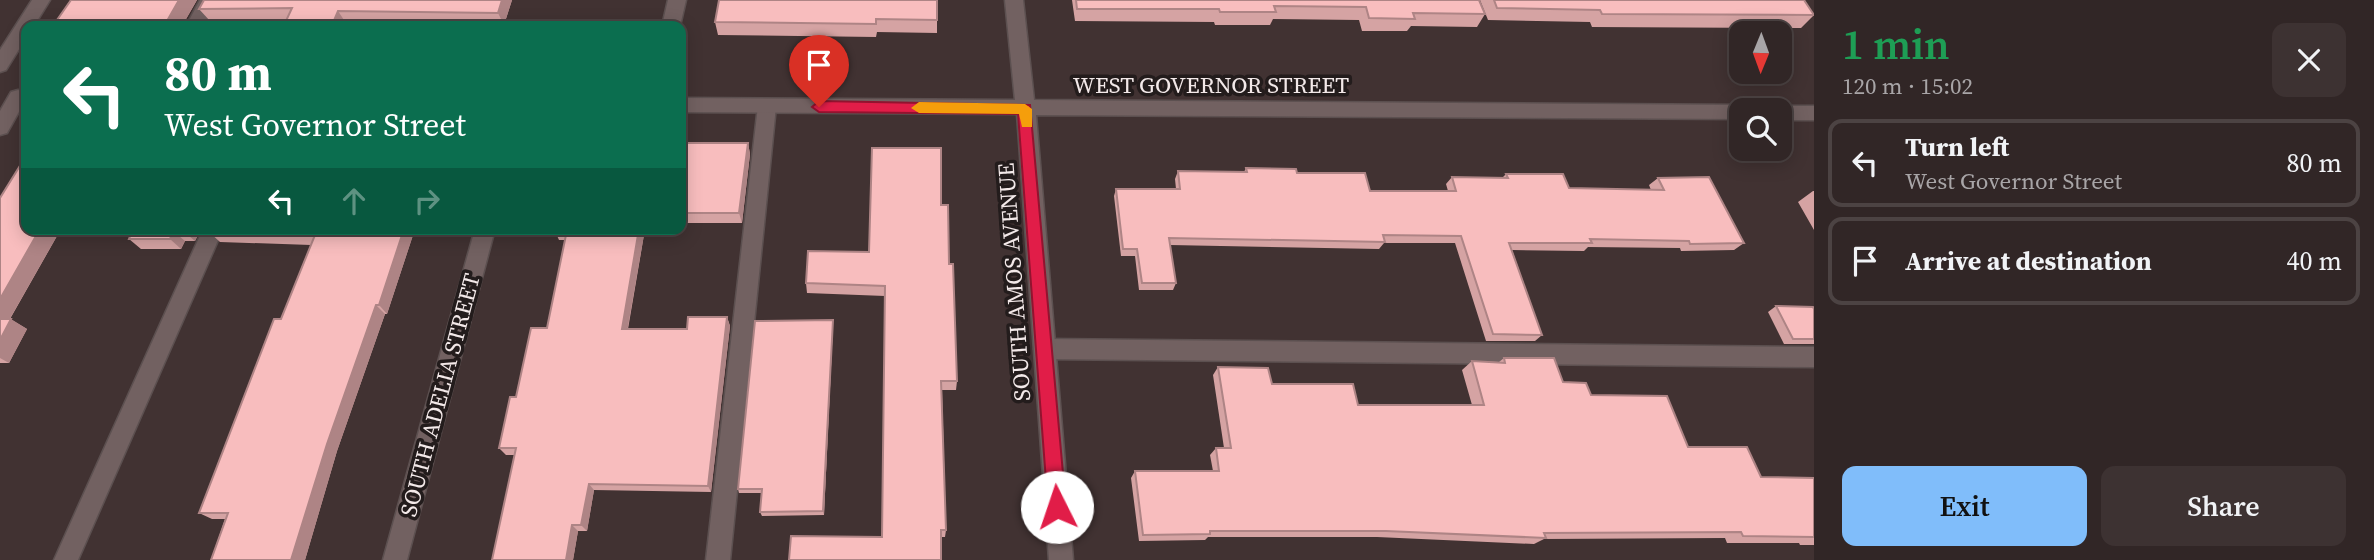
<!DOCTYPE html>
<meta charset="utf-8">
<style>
body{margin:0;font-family:"Source Serif 4",serif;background:#3d3232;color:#f1f3f6;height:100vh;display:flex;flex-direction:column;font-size:26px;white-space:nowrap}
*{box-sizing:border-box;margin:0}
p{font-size:23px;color:#a8a5a7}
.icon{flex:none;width:38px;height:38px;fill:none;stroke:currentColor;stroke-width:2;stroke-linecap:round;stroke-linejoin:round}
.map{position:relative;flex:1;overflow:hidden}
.sheet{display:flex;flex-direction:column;background:#312626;width:560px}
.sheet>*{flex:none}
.hud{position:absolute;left:21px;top:21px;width:665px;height:214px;border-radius:14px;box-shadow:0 4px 18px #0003,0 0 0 2px #4c4343;background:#0b6e4f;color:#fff;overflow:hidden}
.needle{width:46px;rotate:181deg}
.buttons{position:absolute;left:1729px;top:21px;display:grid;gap:14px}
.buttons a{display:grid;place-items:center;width:63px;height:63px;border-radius:14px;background:#312626;box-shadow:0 4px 18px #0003,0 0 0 2px #4c4343;font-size:35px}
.pin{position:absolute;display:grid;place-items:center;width:60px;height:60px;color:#fff;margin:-72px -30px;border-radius:50% 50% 50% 0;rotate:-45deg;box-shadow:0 0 7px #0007}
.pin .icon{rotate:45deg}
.me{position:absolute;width:77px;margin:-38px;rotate:356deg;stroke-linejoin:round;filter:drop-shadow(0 0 5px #0008)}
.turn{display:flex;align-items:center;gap:24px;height:147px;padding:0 28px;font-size:32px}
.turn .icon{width:91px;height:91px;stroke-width:2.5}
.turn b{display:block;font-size:49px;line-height:60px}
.lanes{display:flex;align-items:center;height:66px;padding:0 28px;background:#0003;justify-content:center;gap:35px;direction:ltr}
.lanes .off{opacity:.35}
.round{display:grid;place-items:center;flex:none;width:74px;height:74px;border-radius:14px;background:#3d3232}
.overview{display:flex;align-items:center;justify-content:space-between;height:119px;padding:0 28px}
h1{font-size:42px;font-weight:600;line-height:52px;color:#1e9e55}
.button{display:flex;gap:14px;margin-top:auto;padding:14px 28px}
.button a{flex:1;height:80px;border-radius:14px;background:#80bdfa;color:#111;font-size:28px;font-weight:600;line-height:80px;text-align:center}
.button a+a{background:#3d3232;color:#f1f3f6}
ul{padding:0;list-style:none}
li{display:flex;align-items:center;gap:21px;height:88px;margin:0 14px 10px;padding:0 14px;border:4px solid #4c4343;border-radius:14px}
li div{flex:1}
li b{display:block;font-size:26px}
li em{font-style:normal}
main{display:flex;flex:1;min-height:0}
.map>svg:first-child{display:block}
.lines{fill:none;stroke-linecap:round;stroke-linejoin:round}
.lane-casing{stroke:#5c5050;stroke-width:3}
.street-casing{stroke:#5c5050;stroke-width:3}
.lane{fill:#726161;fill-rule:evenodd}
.street{fill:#726161;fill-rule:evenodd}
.wall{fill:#d5a3a3}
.shaded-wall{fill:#ae8485}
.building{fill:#f8bdbe;stroke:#ae8485;stroke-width:2}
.route{fill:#e11d48;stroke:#92132f;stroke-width:2}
.slow{fill:#f59e0b}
.labels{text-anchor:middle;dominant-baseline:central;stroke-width:7;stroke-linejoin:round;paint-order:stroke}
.street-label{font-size:23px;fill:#f3e9e9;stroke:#231c1c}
</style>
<main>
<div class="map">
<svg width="1814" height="560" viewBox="0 0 1814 560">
<rect width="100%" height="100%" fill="#413232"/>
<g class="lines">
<defs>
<path id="lane" d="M200 0H218L204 26H186Z
M668 0H686L680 26H662Z
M767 99 774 101 776 106 730 560H706L758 106 760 101Z
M203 229H223L78 560H54Z
M1045 339 1814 347V367L1045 359 1037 356 1034 349 1037 342Z"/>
<path id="street" d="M32 0H50L34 26H26V38L6 70 0 72V50Z
M1005 0H1023L1034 100 1741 105 1749 110H1741V119L1036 115 1073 560H1049L1017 114 681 112V98L1015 100Z
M18 90 25 92 26 99 7 133 0 135V111L11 92Z
M1780 106H1814V120H1780V110H1772Z
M475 229H495L407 560H383Z"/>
</defs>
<use href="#lane" class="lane-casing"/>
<use href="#street" class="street-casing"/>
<use href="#lane" class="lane"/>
<use href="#street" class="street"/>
</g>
<path class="wall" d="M71 0H197L182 26H63L57 20Z
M204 0H512L504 25 346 23 345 26H288L285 23 286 21H210L199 9Z
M937 0V33L877 32 876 37 718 35 715 22Z
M1072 0H1479L1485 14 1477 27 1411 26 1407 31H1362L1359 20 1273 19 1270 25H1215L1214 22 1075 21Z
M1480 0H1804L1814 15 1801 28 1592 27 1590 22 1488 20Z
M681 143H748L750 154 742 223H681Z
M1246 168 1297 173 1370 191H1448L1446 184 1452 177H1503L1506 174 1569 188 1651 190 1649 185 1658 178 1744 243 1734 250 1681 251 1680 248 1588 247 1584 251 1512 250 1542 335 1535 341H1486L1455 243H1384L1379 249 1170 245 1176 283 1173 290H1139L1135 256H1121L1114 196 1116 189H1176L1175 179 1178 171 1244 172Z
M1813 191H1814V230L1798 202Z
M0 198 26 229H84L81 236H57L10 319 27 329 9 363H0Z
M941 205 949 264 957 381 956 390H942L946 530 945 537H941L885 296 807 293 806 283 869 252Z
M133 229H201L195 241H185L181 249H141L129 239Z
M415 229 387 314H385L337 451 305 560H211L225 519H212L199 513 281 319 311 245 220 242 209 232Z
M554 229H645L628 329H687L727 317 730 326 711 492 594 490 587 531H578L573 560 514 455H506L499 448 516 397 547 328 565 240H559Z
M1776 306 1814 309V344H1784L1768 312Z
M833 325 824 515 762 516 760 512 762 493H739L738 489Z
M1504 358 1591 395 1688 447 1761 477 1814 478V545H1800L1799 543H1727L1725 538 1544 539 1534 544 1377 537H1208L1205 540 1139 541 1131 478 1135 471H1213L1210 455 1216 448H1224L1213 375 1218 367 1272 384 1358 405H1472L1462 370 1472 361 1499 362Z"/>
<path class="shaded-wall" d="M179 0H197L182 26H171L167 21Z
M502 0H512L504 25 498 13Z
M338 11 346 23 345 26H334L333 23Z
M748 143 750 154 742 223 739 213Z
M40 229H48L57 236 4 329 0 326V299Z
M72 229H84L81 236Z
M185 229H201L195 241 183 231Z
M404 229H415L387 314 379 305Z
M639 229H645L626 338 622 329Z
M173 231 185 241 181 249 170 239Z
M376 305 385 314 337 451 305 560H291L327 444Z
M727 317 730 326 711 492 708 486Z
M11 319 27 329 9 363 0 358V340Z
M833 320V325L824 515 823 511Z
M589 484 594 490 587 531 581 525Z
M572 525 578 531 573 560H566Z"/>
<path class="building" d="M71 0H179L167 21 57 20Z
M204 0H502L498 13 338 11 333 23H285L292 8 199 9Z
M719 0H937V20L876 19V24L715 22Z
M1076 0H1479L1485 14 1413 13 1415 19 1369 18 1366 7 1274 6 1276 12H1220L1219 9H1077Z
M1494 0H1804L1814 15 1602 14 1600 10 1497 8Z
M681 143H748L739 213H681Z
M872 148H941V205H948L949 264H953L957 381H941L946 530H941V560H789L791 536 882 537 885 286 806 283 808 251 869 252Z
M26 156V229H40L0 299V198Z
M1246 168 1296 169 1297 173H1365L1370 191H1456L1452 177 1508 178 1506 174H1563L1569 188 1664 190 1658 178 1709 177 1744 243 1690 244 1689 241 1590 239 1592 243H1509L1542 335 1493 334 1461 236 1383 235 1385 242 1169 238 1176 283H1142L1137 249H1123L1116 189H1180L1178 171 1247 172Z
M133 229H185L183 231H173L170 239H129Z
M210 229H404L379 305H376L327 444 291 560H211L228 513H199L274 319H281L315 235 209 232Z
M554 229H639L622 329H687L688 317H727L708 486 589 484 581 525H572L566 560H492L516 448H499L510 397H516L531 328H547L567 230Z
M1776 306 1813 307 1814 309V339H1793Z
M0 319H11L0 340Z
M833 320 823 511 760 512 762 489H738L755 321Z
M1504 358H1554L1563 382 1586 383 1591 395 1667 396 1688 447H1747L1761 477 1814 478V537L1743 536 1741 532 1544 533 1546 538 1386 531H1210V534L1143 535 1135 471H1219L1216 448H1231L1218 367 1268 368 1272 384H1353L1358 405H1484L1472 361 1505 363Z"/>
<path class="route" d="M819 101 1030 105 1066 507 1064 513 1057 516 1051 513 1048 507 1018 114 819 112 812 107Z"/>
<path class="slow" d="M919 102 1025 104 1032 109V127H1022L1019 114 919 113 911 108Z"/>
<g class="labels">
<g class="street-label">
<text x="1211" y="85">WEST GOVERNOR STREET</text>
<text transform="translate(1014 282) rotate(-94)">SOUTH AMOS AVENUE</text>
<text transform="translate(440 395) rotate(-75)">SOUTH ADELIA STREET</text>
</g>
</g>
</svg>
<div class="buttons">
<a><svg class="needle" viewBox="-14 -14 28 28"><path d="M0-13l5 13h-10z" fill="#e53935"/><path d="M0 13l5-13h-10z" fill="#a8a5a7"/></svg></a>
<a><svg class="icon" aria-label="search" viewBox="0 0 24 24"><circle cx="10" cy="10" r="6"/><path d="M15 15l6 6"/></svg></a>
</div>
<div class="pin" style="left:819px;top:107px;background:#d93025"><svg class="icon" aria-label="arrive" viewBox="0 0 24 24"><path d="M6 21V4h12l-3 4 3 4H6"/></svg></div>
<svg class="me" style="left:1057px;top:507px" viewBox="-20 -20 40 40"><circle r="19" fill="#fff"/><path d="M0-13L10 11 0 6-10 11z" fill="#e11d48"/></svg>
<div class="hud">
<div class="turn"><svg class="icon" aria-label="left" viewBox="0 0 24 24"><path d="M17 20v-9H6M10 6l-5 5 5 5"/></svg><div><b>80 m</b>West Governor Street</div></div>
<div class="lanes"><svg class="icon" aria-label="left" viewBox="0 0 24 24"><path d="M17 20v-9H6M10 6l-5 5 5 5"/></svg><svg class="icon off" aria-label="ahead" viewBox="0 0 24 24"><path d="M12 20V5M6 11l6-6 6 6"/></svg><svg class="icon off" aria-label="right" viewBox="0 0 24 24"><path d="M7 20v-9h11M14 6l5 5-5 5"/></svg></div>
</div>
</div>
<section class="sheet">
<div class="overview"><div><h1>1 min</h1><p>120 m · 15:02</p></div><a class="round"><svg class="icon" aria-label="close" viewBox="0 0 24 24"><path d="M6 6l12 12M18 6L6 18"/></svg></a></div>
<ul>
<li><svg class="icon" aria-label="left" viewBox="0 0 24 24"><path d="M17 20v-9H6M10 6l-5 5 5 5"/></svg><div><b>Turn left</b><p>West Governor Street</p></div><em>80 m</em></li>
<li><svg class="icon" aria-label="arrive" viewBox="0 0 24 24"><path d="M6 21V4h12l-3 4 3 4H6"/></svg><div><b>Arrive at destination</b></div><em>40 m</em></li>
</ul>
<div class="button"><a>Exit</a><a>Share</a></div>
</section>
</main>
